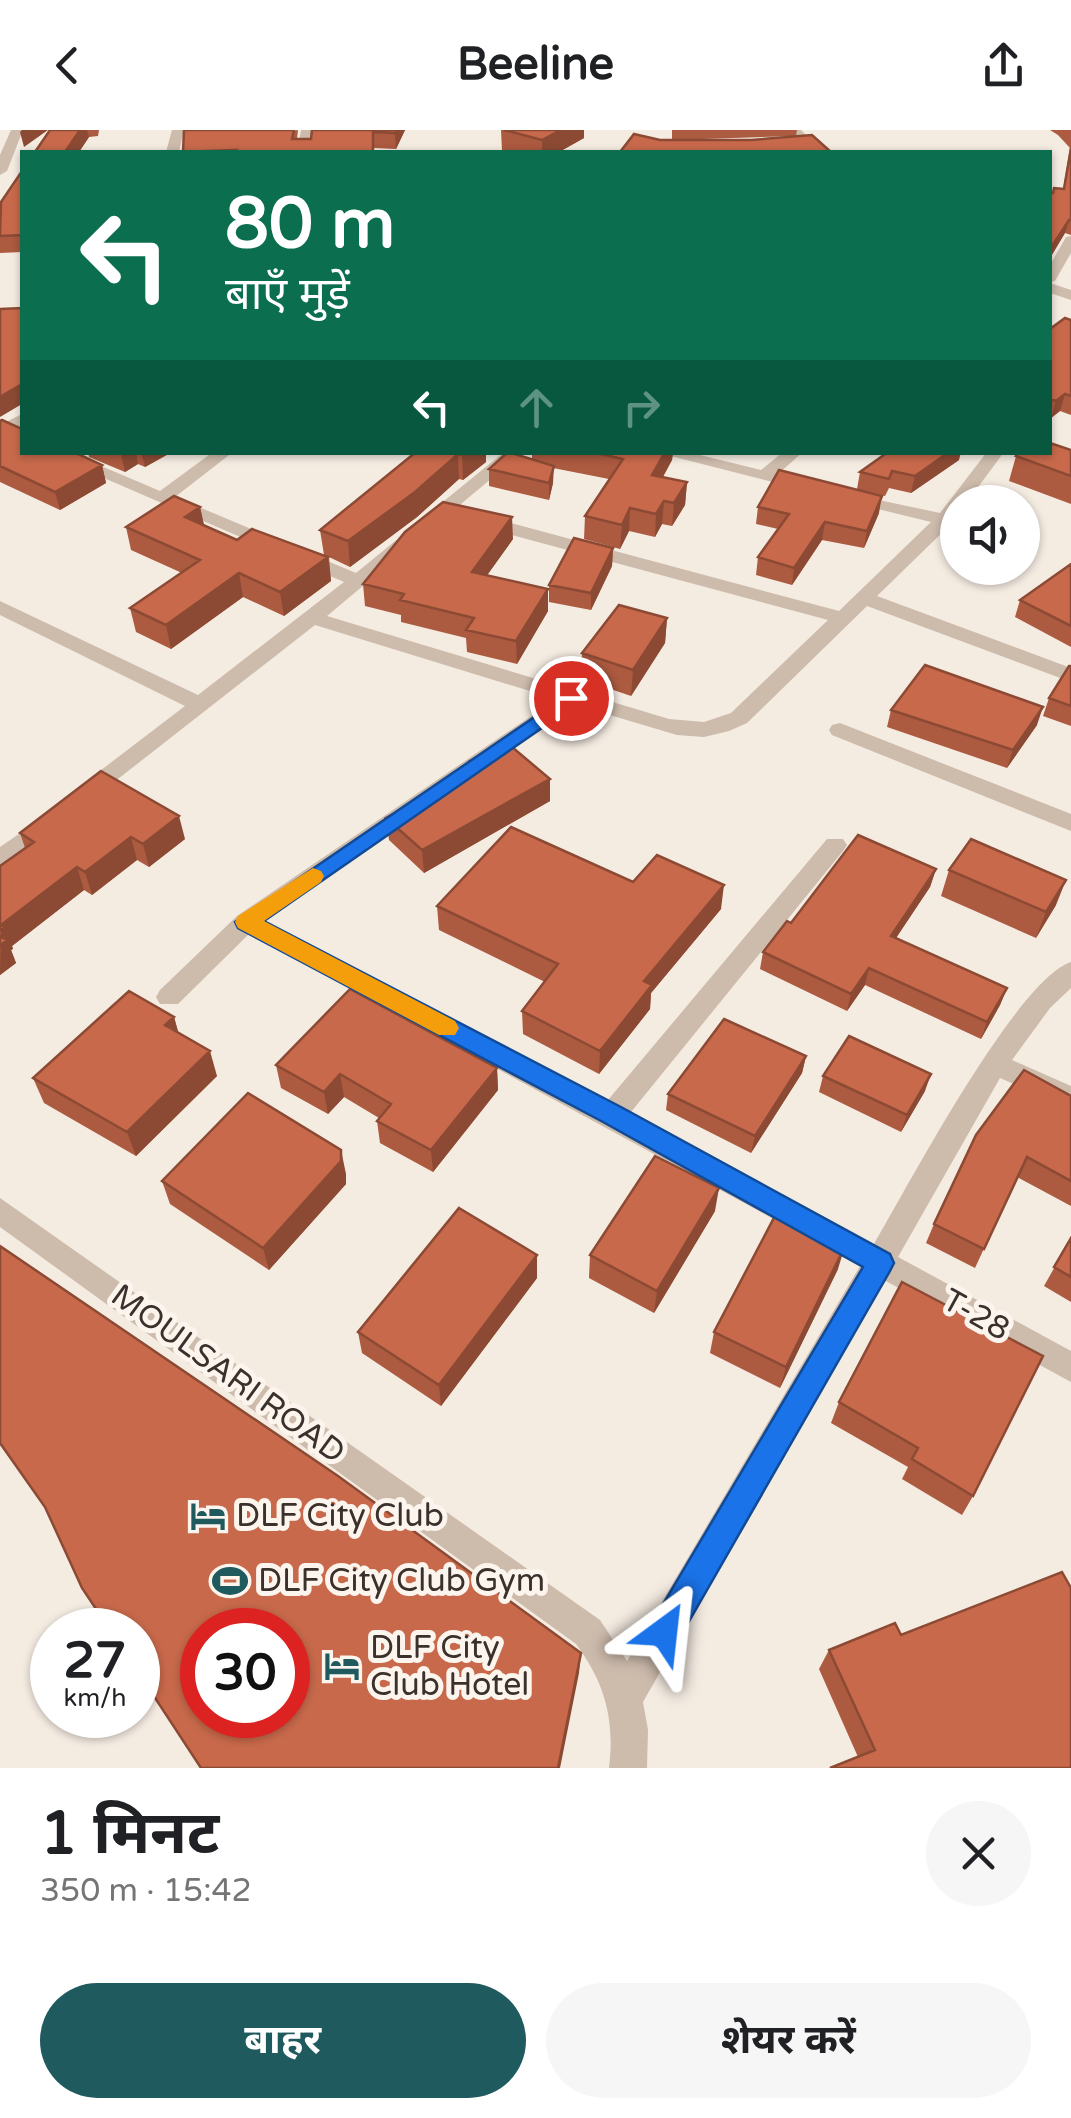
<!DOCTYPE html>
<html lang="hi">
<meta charset="utf-8">
<style>
body{margin:0;font-family:"Varela Round","Noto Sans Devanagari",sans-serif;background:#f6f6f6;color:#202124;height:100vh;display:flex;flex-direction:column;font-size:38px;white-space:nowrap}
*{box-sizing:border-box;margin:0}
p{font-size:32px;color:#757577}
.icon{flex:none;width:55px;height:55px;fill:none;stroke:currentColor;stroke-width:2;stroke-linecap:round;stroke-linejoin:round}
.map{position:relative;height:1638px;overflow:hidden}
.details{display:flex;flex-direction:column;background:#fff;flex:1}
.details>*{flex:none}
.top-card{position:absolute;left:20px;top:20px;width:1032px;height:305px;border-radius:0px;box-shadow:0 2px 8px #0004;background:#0b6e4f;color:#fff;overflow:hidden}
.fabs{position:absolute;left:940px;top:355px;display:grid;gap:20px}
.fabs a{display:grid;place-items:center;width:100px;height:100px;border-radius:50%;background:#fff;box-shadow:0 2px 8px #0004;font-size:50px}
.speed{position:absolute;left:30px;top:1478px;display:flex;gap:20px;font-size:50px;font-weight:700;text-align:center}
.speed>*{display:grid;place-content:center;width:130px;height:130px;border-radius:50%;background:#fff;box-shadow:0 2px 8px #0004;line-height:1}
.speed small{font-size:25px;font-weight:400}
.speed .limit{border:15px solid #d22;background:#fff;color:#111}
.pin{position:absolute;display:grid;place-items:center;width:85px;height:85px;color:#fff;margin:-42px;border:5px solid #fff;border-radius:50%;box-shadow:0 2px 10px #0007}
.me{position:absolute;width:110px;margin:-55px;rotate:30deg;stroke-linejoin:round;filter:drop-shadow(0 0 8px #0008)}
.turn{display:flex;align-items:center;gap:35px;height:210px;padding:0 40px;font-size:45px}
.turn .icon{width:130px;height:130px;stroke-width:2.5}
.turn b{display:block;font-size:70px;line-height:85px}
.lanes{display:flex;align-items:center;height:95px;padding:0 40px;background:#0003;justify-content:center;gap:50px;direction:ltr}
.lanes .off{opacity:.35}
.round{display:grid;place-items:center;flex:none;width:105px;height:105px;border-radius:52px;background:#f6f6f6}
.overview{display:flex;align-items:center;justify-content:space-between;height:170px;padding:0 40px}
h1{font-size:60px;font-weight:700;line-height:75px}
.cta{display:flex;gap:20px;margin-top:auto;padding:20px 40px}
.cta a{flex:1;height:115px;border-radius:60px;background:#1f5a5e;color:#fff;font-size:40px;font-weight:700;line-height:115px;text-align:center}
.cta a+a{background:#f6f6f6;color:#202124}
header{display:flex;justify-content:space-between;align-items:center;height:130px;padding:0 40px;background:#fff;font-size:45px;font-weight:700}
.map>svg:first-child{display:block}
.lines{fill:none;stroke-linecap:round;stroke-linejoin:round}
.minor{fill:#cdbbac;fill-rule:evenodd}
.wall{fill:#ac5a40}
.shaded-wall{fill:#8c4a34}
.building{fill:#c8694b;stroke:#8c4a34;stroke-width:2.5;fill-rule:evenodd}
.route{fill:#1a73e8;stroke:#114b97;stroke-width:2.5}
.slow{fill:#f59e0b}
.labels{text-anchor:middle;dominant-baseline:central;stroke-width:10;stroke-linejoin:round;paint-order:stroke}
.near-street-label{font-size:32px;fill:#3b302b;stroke:#fbf5ee}
.near-poi-label{font-size:32px;fill:#3b302b;stroke:#fbf5ee;text-anchor:start}
</style>
<header><svg class="icon" aria-label="back" viewBox="0 0 24 24"><path d="M15 5l-7 7 7 7"/></svg>Beeline<svg class="icon" aria-label="share" viewBox="0 0 24 24"><path d="M12 15V3M7 8l5-5 5 5M5 13v7h14v-7"/></svg></header>
<div class="map">
<svg width="1071" height="1638" viewBox="0 0 1071 1638">
<rect width="100%" height="100%" fill="#f4ebe1"/>
<g class="lines">
<path class="minor" d="M11 0H23L7 41 0 45V25Z
M172 0H184L179 22H166Z
M301 0H313L310 22H297Z
M788 0H801L823 22H809Z
M1071 106V123L1055 151 1050 152V135L1066 107Z
M1050 153 1071 160V170L1050 163Z
M22 284V296L0 307V295Z
M44 322H68L160 361 213 322H233L175 367 356 443 504 322H523L327 486 669 589 704 592 731 583 828 490 474 395V387H488L839 481 931 392 841 370V362L940 383 987 322H1004L967 372H958V385L951 394 877 466 1071 538V552L867 476 747 593 729 601 704 607 677 605 576 575 265 791 608 970 827 709H843L847 715 843 721 631 982 874 1114C907 1058 1017 849 1071 832V858L1050 878 1012 930 1071 956V979L1000 948 898 1127 1071 1221V1252L884 1150 643 1572 648 1600 647 1638H609C615 1590 605 1553 576 1514L0 1097V1068L600 1490 627 1531 860 1136 249 804 178 874H160L156 867 160 860 237 786 556 569 315 495 91 670H75L72 665 75 660 185 576 0 485V471L198 565 344 452Z
M655 322H688L761 340 783 322H803L778 344 813 355 804 360Z
M840 593 1071 684V701L832 605 829 600 832 595Z
M48 684 56 686 60 692 56 698 0 737V717Z"/>
</g>
<path class="wall" d="M50 0H99L98 6 89 7 79 22H35Z
M298 0 297 9H311L312 0H405L396 19 374 18V22H183Z
M501 0H584V8L559 22H508L502 21Z
M672 0H797L796 6 831 22 660 10H751L793 6 672 10Z
M1050 0H1071V105L1065 103 1050 128 1053 63 1063 59 1070 18 1058 5Z
M22 41V122L0 123V76Z
M1071 190V285L1060 281 1051 288 1050 199Z
M0 291 102 335 106 353 60 380 0 352Z
M1071 320V374L1009 351 1016 326Z
M88 322H172L145 337 138 334 125 342 89 327Z
M416 322H486V332L463 350 459 349 417 387 350 437 329 427 331 451 284 486 243 467 171 519 136 502 130 478 182 443 131 420 126 397 200 377 204 395 237 410 324 425 320 400Z
M532 322H673L672 330 663 347 687 352 685 375 672 396 662 394 655 407 629 401 620 419 584 409 585 386 609 349 553 338V353L549 370 489 356V339L532 329Z
M959 330 911 363 889 358 885 366 860 360 879 383 864 418 822 410 792 455 756 445 758 427 778 399 756 394 758 377 857 359 860 342Z
M513 409 487 445 548 481 517 534 467 522 466 508 401 492V485L365 476 363 454Z
M613 418 612 436 591 480 549 472V455Z
M1071 434V517L1015 487 1020 470Z
M667 488 665 513 631 566 581 549 582 523Z
M1071 536V596L1043 586 1049 568Z
M891 580 1037 595 1007 638 887 597Z
M470 631 550 649V671L424 743 389 710 386 688 471 642Z
M20 703 185 709 149 737 137 730 92 765 84 760 12 816 13 819 11 820 16 833 0 845V736L25 718Z
M936 739 930 757 896 808 1007 858 1000 875 981 909 865 855 847 881 760 839 763 822 791 793Z
M949 740 1056 775 1036 808 941 766Z
M633 752 721 779 651 863 650 879 599 944 523 904 522 881 545 852 439 800 437 776Z
M174 887 178 902 217 946 136 1026 44 973 33 948Z
M806 926 802 943 751 1023 666 980 668 964Z
M276 935 497 938 498 960 433 1042 380 1013 377 991 379 988 344 967 328 984 281 958Z
M823 946 925 961 901 1002 819 962Z
M1071 966V1076L1017 1047 975 1138 926 1113 934 1094Z
M346 1044V1054L269 1140 170 1074 162 1051Z
M715 1081 654 1183 589 1148 590 1125Z
M1071 1108V1172L1044 1156Z
M838 1139 780 1258 710 1223 714 1202Z
M537 1148 441 1276 362 1223 358 1202Z
M902 1152 973 1366 962 1385 902 1349 908 1337 831 1293 839 1272Z
M901 1505 1071 1638 858 1627 819 1539 829 1520Z"/>
<path class="shaded-wall" d="M22 0H48L24 17 20 2Z
M80 0H87L89 7 79 22H65Z
M397 0H405L396 19 395 3Z
M561 0H584V8L559 22H542V10Z
M1069 90 1065 103 1050 128V121Z
M22 254V274L0 287V267Z
M1065 264 1060 281 1051 288 1056 271Z
M123 322H136L138 334 125 342 121 324Z
M141 322H172L145 337Z
M466 322H486V332L463 350 462 325Z
M665 322H673L672 330 651 368 652 345Z
M949 322H961L959 330 911 363 915 346Z
M458 324 459 349 417 387 350 437 348 411Z
M102 335 106 353 60 380 55 362Z
M554 336 553 353 549 370V353Z
M687 352 685 375 672 396 674 373Z
M882 366 879 383 864 418 867 401Z
M664 371 662 394 655 407 656 384Z
M200 377 205 400 185 387Z
M630 378 629 401 620 419 622 395Z
M512 387 513 409 473 465 472 442Z
M825 392 822 410 792 455 794 438Z
M613 418 612 436 591 480V463Z
M328 427 331 451 284 486 280 462Z
M239 443 243 467 171 519 166 495Z
M548 459V481L517 534 516 511Z
M667 488 665 513 631 566 633 540Z
M1043 577 1037 595 1007 638 1013 620Z
M550 649V671L424 743 422 720Z
M179 686 185 709 149 737 143 714Z
M131 707 137 730 92 765 85 742Z
M77 737 84 760 12 816 13 819 11 820 16 833 0 845 1 795Z
M936 739 930 757 886 823 891 806Z
M1066 750 1056 775 1036 808 1046 782Z
M724 755 721 779 651 863 650 879 599 944 600 921 644 851Z
M869 838 865 855 847 881 851 864Z
M1007 858 1000 875 981 909 987 892Z
M174 887 181 912 165 895Z
M210 921 217 946 136 1026 127 1002Z
M806 926 802 943 751 1023 755 1006Z
M497 938 498 960 433 1042 431 1020Z
M340 944 344 967 328 984 324 962Z
M931 944 925 961 901 1002 907 985Z
M341 1020 346 1044V1054L269 1140 263 1118Z
M719 1058 715 1081 654 1183 657 1161Z
M845 1116 838 1139 780 1258 786 1237Z
M537 1125V1148L441 1276 439 1255Z
M581 1523 579 1543 560 1638H558Z"/>
<path class="building" d="M50 0H80L65 22H35Z
M184 0H294L292 9H311L312 0H397L395 3 373 2V22H232L235 20 183 22Z
M504 0H561L542 10Z
M634 4 660 10H751L812 5 831 22H620Z
M1071 18V90H1069L1050 119V128V63H1053L1054 58 1064 59Z
M22 41V105L0 106 1 72Z
M22 178V254L0 267V179Z
M1065 188 1071 190V266L1065 264 1056 271 1050 269V199Z
M2 290 22 299V322H74L102 335 55 362 0 336V291Z
M1050 313 1071 320V346L1016 326 1020 322H1050Z
M416 322H466L462 325 458 324 415 362 348 411 320 400Z
M508 322 554 336 549 353 489 339Z
M592 322H665L652 345 687 352 674 373 664 371 656 384 630 378 622 395 585 386 623 329Z
M888 322H949L915 346 892 341 889 349 860 342Z
M779 340 882 366 867 401 825 392 794 438 758 427 789 384 758 377Z
M174 366 200 377 185 387 237 410 252 399 328 427 280 462 239 443 166 495 130 478 200 430 126 397Z
M443 372 512 387 472 442 548 459 516 511 466 500 474 488 400 470 404 464 363 454 405 402Z
M574 408 613 418 591 463 549 455Z
M1071 434V496L1020 470Z
M619 475 667 488 633 540 582 523Z
M925 535 1043 577 1013 620 891 580Z
M1069 536H1071V576L1049 568Z
M506 612 550 649 422 720 386 688 478 638 470 631Z
M101 641 179 686 143 714 131 707 85 742 77 737 1 795 4 797 0 800V736L34 712 20 703Z
M511 697 633 752 657 725 724 755 644 851 652 855 600 921 522 881 558 834 437 776Z
M858 705 936 739 891 806 1007 858 987 892 869 838 851 864 763 822 787 791 791 793Z
M971 709 1066 750 1046 782 949 740Z
M0 806 7 810 0 816Z
M350 859 497 938 431 1020 377 991 391 974 340 944 324 962 276 935Z
M129 861 174 887 165 895 210 921 127 1002 33 948Z
M724 889 806 926 755 1006 668 964Z
M849 906 931 944 907 985 823 946Z
M1024 940 1071 966V1051L1027 1027 984 1119 934 1094 976 1005Z
M248 963 341 1020V1031L263 1118 162 1051Z
M655 1026 719 1058 657 1161 590 1125Z
M459 1078 537 1125 439 1255 358 1202Z
M776 1084 845 1116 786 1237 714 1202Z
M1071 1108V1147L1054 1137Z
M0 1116 338 1346 581 1523 558 1638H201L138 1542V1500H110L82 1458 45 1377 0 1313ZM202 1500H288V1585H202Z
M902 1152 1043 1226 973 1366 912 1329 918 1318 839 1272Z
M1062 1442 1071 1458V1638H830L875 1620 829 1520 895 1493 901 1505Z"/>
<path class="route" d="M571 562 578 564V573L264 791 621 977 890 1124 894 1133 890 1141 676 1514 664 1518 653 1514 648 1502 653 1491 863 1137 603 992 238 798 235 792Z"/>
<path class="slow" d="M313 738 321 741 324 746 321 752 264 791 455 891 459 898 455 905H439L238 798 235 792 238 786Z"/>
<defs>
<symbol id="hotel-bare" viewBox="-9 -9 18 18"><path d="M-6-4.5h1.5V1H6V5H4.5V3h-9V5H-6ZM-4 0a1.8 1.8 0 1 1 3.6 0ZM.5 0V-2.5h3Q6-2.5 6 0Z" fill="#1f5a5e" stroke="#fbf5ee" stroke-width="2.5" paint-order="stroke"/></symbol>
<symbol id="stadium-bare" viewBox="-9 -9 18 18"><path d="M0-5a6.5 5 0 1 0 0 10a6.5 5 0 1 0 0-10ZM-3.5-1.8h7v3.6h-7Z" fill="#1f5a5e" stroke="#fbf5ee" stroke-width="2.5" paint-order="stroke"/></symbol>
</defs>
<g fill-rule="evenodd">
<use href="#hotel-bare" x="183" y="1361" width="50" height="50"/>
<use href="#stadium-bare" x="205" y="1426" width="50" height="50"/>
<use href="#hotel-bare" x="317" y="1511" width="50" height="50"/>
</g>
<g class="labels">
<g class="near-street-label">
<text transform="translate(976 1185) rotate(29)">T-28</text>
<text transform="translate(228 1244) rotate(36)">MOULSARI ROAD</text>
</g>
<g class="near-poi-label">
<text x="236" y="1386">DLF City Club</text>
<text x="258" y="1451">DLF City Club Gym</text>
<text x="370" y="1518">DLF City<tspan x="370" dy="37">Club Hotel</tspan></text>
</g>
</g>
</svg>
<div class="fabs">
<a><svg class="icon" aria-label="sound" viewBox="0 0 24 24"><path d="M4 9h4l5-4v14l-5-4H4zM17 9q2 3 0 6"/></svg></a>
</div>
<div class="speed"><div>27<small>km/h</small></div><div class="limit">30</div></div>
<div class="pin" style="left:571px;top:568px;background:#d93025"><svg class="icon" aria-label="arrive" viewBox="0 0 24 24"><path d="M6 21V4h12l-3 4 3 4H6"/></svg></div>
<svg class="me" style="left:664px;top:1502px" viewBox="-20 -20 40 40"><path d="M0-17L14 15 0 8-14 15z" fill="#1a73e8" stroke="#fff" stroke-width="4"/></svg>
<div class="top-card">
<div class="turn"><svg class="icon" aria-label="left" viewBox="0 0 24 24"><path d="M17 20v-9H6M10 6l-5 5 5 5"/></svg><div><b>80 m</b>बाएँ मुड़ें</div></div>
<div class="lanes"><svg class="icon" aria-label="left" viewBox="0 0 24 24"><path d="M17 20v-9H6M10 6l-5 5 5 5"/></svg><svg class="icon off" aria-label="ahead" viewBox="0 0 24 24"><path d="M12 20V5M6 11l6-6 6 6"/></svg><svg class="icon off" aria-label="right" viewBox="0 0 24 24"><path d="M7 20v-9h11M14 6l5 5-5 5"/></svg></div>
</div>
</div>
<section class="details">
<div class="overview"><div><h1>1 मिनट</h1><p>350 m · 15:42</p></div><a class="round"><svg class="icon" aria-label="close" viewBox="0 0 24 24"><path d="M6 6l12 12M18 6L6 18"/></svg></a></div>
<div class="cta"><a>बाहर</a><a>शेयर करें</a></div>
</section>
